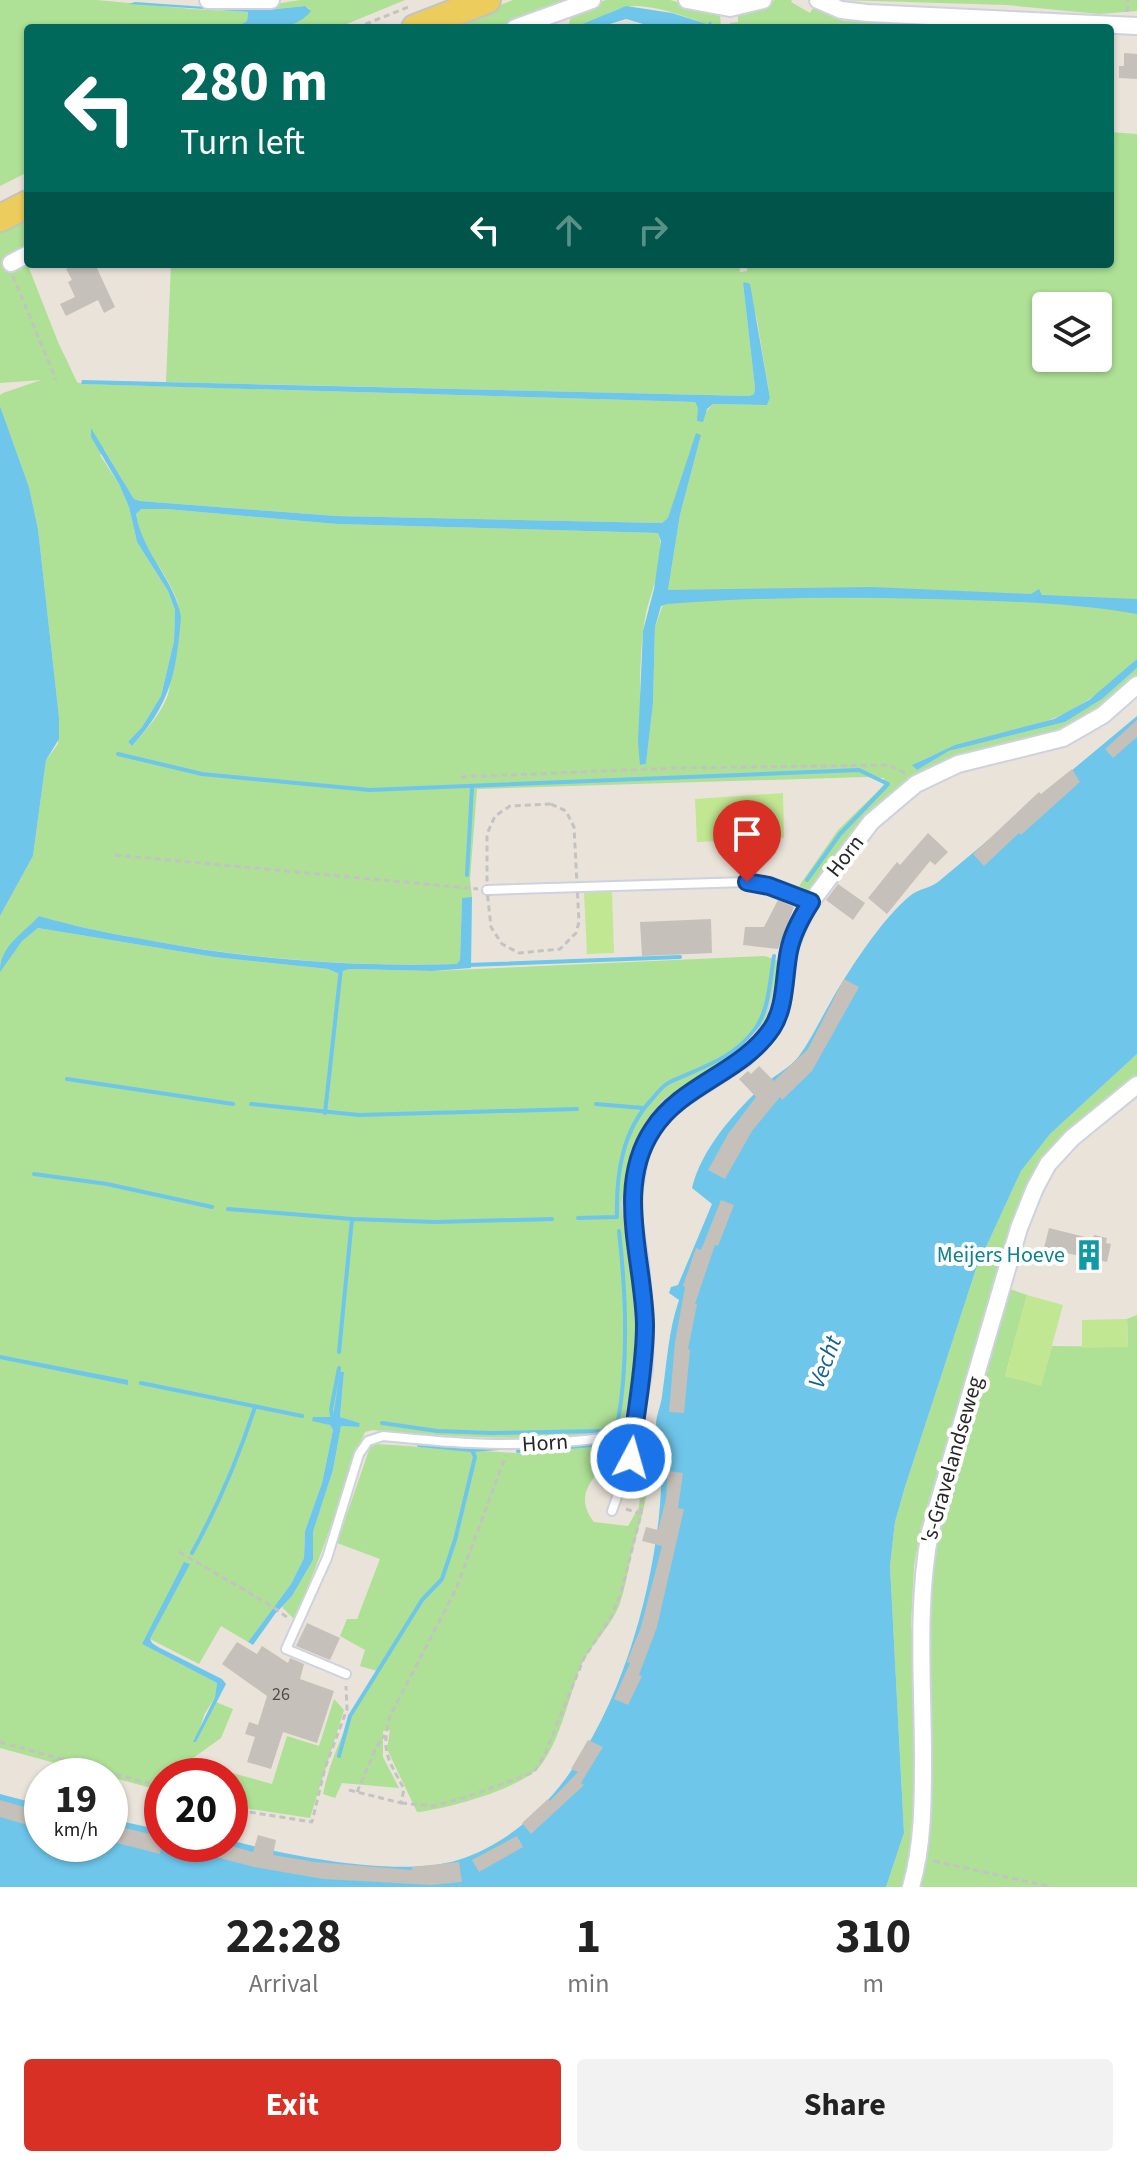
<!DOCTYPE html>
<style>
body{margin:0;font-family:"Source Sans 3",sans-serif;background:#f2f2f2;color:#222;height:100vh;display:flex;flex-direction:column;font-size:30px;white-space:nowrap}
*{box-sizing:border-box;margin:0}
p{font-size:26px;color:#767676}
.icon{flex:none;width:44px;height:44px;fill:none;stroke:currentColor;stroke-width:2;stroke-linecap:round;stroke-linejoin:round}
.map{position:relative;height:1887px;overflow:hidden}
.sheet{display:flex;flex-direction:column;background:#fff;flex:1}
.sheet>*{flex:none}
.hud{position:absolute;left:24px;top:24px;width:1090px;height:244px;border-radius:8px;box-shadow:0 2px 6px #0004;background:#00695c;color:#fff;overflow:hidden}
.controls{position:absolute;left:1032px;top:292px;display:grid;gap:16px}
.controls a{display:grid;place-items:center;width:80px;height:80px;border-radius:8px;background:#fff;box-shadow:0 2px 6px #0004;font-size:40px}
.speed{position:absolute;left:24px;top:1758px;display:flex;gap:16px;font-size:40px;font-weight:700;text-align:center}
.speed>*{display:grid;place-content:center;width:104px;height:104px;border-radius:50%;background:#fff;box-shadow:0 2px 6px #0004;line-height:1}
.speed small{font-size:20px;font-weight:400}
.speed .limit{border:12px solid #d22;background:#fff;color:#111}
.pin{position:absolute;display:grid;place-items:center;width:68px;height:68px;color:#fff;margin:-82px -34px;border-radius:50% 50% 50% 0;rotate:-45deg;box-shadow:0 0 8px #0007}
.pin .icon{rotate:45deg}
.me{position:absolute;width:88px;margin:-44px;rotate:6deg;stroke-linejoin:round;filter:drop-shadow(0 0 6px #0008)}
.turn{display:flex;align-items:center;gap:28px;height:168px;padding:0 24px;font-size:36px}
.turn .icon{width:104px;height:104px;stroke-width:2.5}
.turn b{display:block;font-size:56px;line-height:68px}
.lanes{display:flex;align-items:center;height:76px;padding:0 24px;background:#0003;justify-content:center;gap:40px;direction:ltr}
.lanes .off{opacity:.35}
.eta{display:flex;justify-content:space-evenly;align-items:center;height:136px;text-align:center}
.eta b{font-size:48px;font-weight:700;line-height:56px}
.button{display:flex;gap:16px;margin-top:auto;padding:16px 24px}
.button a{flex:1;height:92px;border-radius:8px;background:#d93025;color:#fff;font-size:32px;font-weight:700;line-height:92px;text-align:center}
.button a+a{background:#f2f2f2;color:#222}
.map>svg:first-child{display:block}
.green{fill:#aee096;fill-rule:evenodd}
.pitch{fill:#c1e792}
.water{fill:#6ec6ea}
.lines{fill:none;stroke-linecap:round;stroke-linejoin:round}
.stream{stroke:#6ec6ea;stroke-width:4}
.building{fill:#c5c0b9}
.service-casing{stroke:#ced1e0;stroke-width:12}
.minor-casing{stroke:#ced1e0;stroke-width:20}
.primary-casing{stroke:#c3c3c3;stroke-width:30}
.path{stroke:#c3c3c3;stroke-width:3;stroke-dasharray:6 4;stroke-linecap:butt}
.service{stroke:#fff;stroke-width:8}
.minor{stroke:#fff;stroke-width:16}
.primary{stroke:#eccd5c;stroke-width:26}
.route-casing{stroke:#114b97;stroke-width:20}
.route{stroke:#1a73e8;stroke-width:14}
.labels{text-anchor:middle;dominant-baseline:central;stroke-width:8;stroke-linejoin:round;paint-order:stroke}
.number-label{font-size:18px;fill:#4e4d4c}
.street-label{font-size:22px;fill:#272727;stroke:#fff}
.culture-label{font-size:22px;fill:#0d838f;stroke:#fff;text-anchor:end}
.water-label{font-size:24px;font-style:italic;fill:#116392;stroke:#fff}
</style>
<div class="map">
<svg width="1137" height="1887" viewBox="0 0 1137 1887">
<rect width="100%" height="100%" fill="#eae3d9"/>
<path class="green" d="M0 0H97L192 9 248 12 247 21 235 28H28V172L0 186Z
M300 0H405L337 28H282L293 23 310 9 304 6 265 10 263 6Z
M513 0H576L500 28H440Z
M606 0H670L720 14 721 28H713L711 21 707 24C687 17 647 2 626 7 606 11 587 28 568 28L572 12Z
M775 0H792L791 2 810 13 813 8 844 21 1007 25V28H730V23L738 22V13Z
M841 0H1137V11L1099 14 1007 5Z
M1110 132 1137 134V659C1112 683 1085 706 1052 719 1006 737 956 740 913 765L917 770 949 751 1065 722 1102 699 1137 668V679L1115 700 1066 731 918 777C872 803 842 851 809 891L799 886 838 830 879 790 884 784V778L865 777 477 789 470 879 472 897 462 899 460 960 458 964C353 967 250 959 147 940 111 933 74 927 39 916L24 939 38 928 214 957 328 969 337 973 348 969 432 971 765 956 778 961C775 984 774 1011 762 1032 754 1046 739 1054 726 1063 687 1089 648 1108 633 1154 617 1202 635 1251 638 1299 641 1341 635 1385 626 1426L616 1431C534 1443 454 1437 372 1430L365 1432C362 1440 357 1447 355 1455 336 1511 319 1564 294 1619L282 1607 292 1596 313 1560V1532L333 1470 341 1426 359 1427 360 1423 340 1417 344 1372 333 1417 313 1418 330 1425 333 1430 322 1483 305 1531 304 1558 291 1584 248 1642 221 1626 199 1664 150 1639 189 1564 142 1644 217 1683 215 1697 204 1715 196 1742 216 1702 233 1709 221 1738 189 1761 272 1784 287 1736 319 1746 334 1699 344 1710 310 1818 230 1806V1776H198L185 1773 184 1776H162V1791L118 1779 110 1783V1776H67L63 1775 66 1766 0 1748V916L33 856 46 760 58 744 59 717 38 529 29 487 0 406V395L3 393 41 380 0 383V229L28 214 27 263 58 342 77 382 82 384 695 402 698 408V421L713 404 767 405 770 398 757 320 746 282 743 283 755 388 754 394 749 396 166 382 171 264H739L740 272 747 271V264H1110ZM1046 306H1098V358H1046ZM701 435 680 515 668 590 655 627 653 702 646 764 640 765C641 718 637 658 646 613 651 592 667 554 658 533L337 524 166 509H140L136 514C143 552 167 571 178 603 180 611 171 686 168 695 161 714 145 731 132 746L128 742 142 727 161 696 174 641 175 610 168 591 137 542 129 507 119 484 100 455 104 449 134 499 140 501 336 516 662 523 668 519Z
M1137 1054V1076L1078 1124 1011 1228 921 1527 914 1566 911 1623 918 1709 915 1818 905 1887H886L904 1833 890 1566 895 1522 905 1487 976 1269 1021 1171 1050 1134Z
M1007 1288 1027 1295 1005 1376 1041 1385 1052 1346 1128 1347 1127 1319 1137 1315V1887H918L929 1588 935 1543Z
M640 1416C662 1457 643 1510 632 1552 628 1570 625 1589 619 1606 610 1628 589 1646 580 1668 569 1697 560 1740 541 1765 523 1788 447 1809 417 1812L387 1749 390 1730 383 1731V1757L399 1788 342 1783 335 1798 323 1794C332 1749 354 1711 377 1671L360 1666 365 1650 340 1636 347 1619H357L380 1559 337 1543 370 1447 377 1444 531 1454 610 1440H627V1459L612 1457C593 1477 573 1496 594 1522L628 1526 639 1507 643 1460 638 1440Z"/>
<path class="pitch" d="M783 793 784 838 697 842 695 799Z
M612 891 614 953 587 954 584 893Z
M1027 1295 1063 1305 1041 1386 1005 1376Z
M1127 1319 1128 1347 1082 1348V1320Z"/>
<path class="water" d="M135 2 206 7 263 6 266 10 305 6 311 11C294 33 260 28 235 28L247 21 248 12 129 4Z
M626 6 672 13 707 24 711 21 713 28H657L626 19 597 28H579L580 25Z
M745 282 750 284 770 398 767 405 713 404 707 409 703 422 697 421 698 408 695 402 81 384 82 380 749 396 754 394 755 388 743 283Z
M0 406 29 487 38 529 59 717V739L46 760 33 856 0 916Z
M91 428 134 499 140 501 336 516 662 523 668 518 696 433 701 435 680 515 668 590 872 587 1031 594 1039 589 1042 595 1137 599V614C1068 602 1000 601 930 599 842 597 755 597 667 604L661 606 655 627 653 703 646 764 640 765 638 742 643 631 654 589 661 541 658 533 337 524 166 509H141L136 514C143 554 175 580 181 617 176 674 171 703 132 746L128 742 142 727 161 696 174 641 175 610 168 591 137 542 129 507 119 484 91 437Z
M1137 659V668L1102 699 1065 722 949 751 917 770 912 765 955 745 1054 719 1089 700Z
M1137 716V1054L1050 1134 1021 1171 976 1269 905 1487 895 1522 890 1566 904 1833 886 1887H0V1794L42 1805V1844H110V1819L162 1830V1844H230V1840C287 1856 401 1878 458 1860 588 1819 646 1637 659 1516 661 1495 662 1476 661 1455 660 1445 656 1435 656 1425 656 1415 661 1406 662 1396 667 1363 668 1332 679 1300L669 1293 671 1287 678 1285 712 1204 692 1188C701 1149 736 1110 765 1084 776 1074 790 1068 799 1056 811 1040 820 1020 830 1003 848 971 883 917 911 895 919 889 930 888 938 882Z
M472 897 471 968 432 971 349 969 337 973 328 969 214 957 38 928 22 941 0 972C0 945 23 934 39 916 76 927 114 934 153 941 254 960 354 967 457 964L460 960 462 898Z
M0 1355 128 1380V1385L0 1359Z
M340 1372H344L340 1417 360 1423 359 1427 341 1426 333 1470 313 1532V1560L292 1596 275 1614 253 1645 248 1642 291 1584 304 1558 305 1531 322 1483 333 1430 330 1425 312 1421 313 1417H333Z
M184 1562 190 1564 150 1639 152 1643 158 1647 222 1679 226 1684 196 1742H193L215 1697 217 1683 142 1644Z"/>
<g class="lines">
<path class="stream" d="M118 754 202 774 370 790 859 770 888 784 840 834 807 880
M467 875 472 787
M467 965 680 957
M67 1079 233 1104
M251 1104 359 1115 577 1109
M596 1104 643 1108
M325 1113 341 968
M34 1174 107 1184 212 1207
M228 1209 352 1219 435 1222 552 1219
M578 1218 617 1217C616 1174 622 1130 653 1098 658 1092 663 1085 670 1082 700 1068 732 1059 753 1032 769 1013 770 980 774 956
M339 1352 352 1219
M141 1383 302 1416
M333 1420 331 1410 339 1368
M382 1423 437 1431 492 1433 602 1431 618 1421C629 1359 626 1293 619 1231
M419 1445 472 1450 499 1448
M518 1451 605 1444
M192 1553C218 1506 238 1459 255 1407
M339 1756 350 1716 422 1600 442 1579 455 1540 475 1457 472 1450"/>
</g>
<path class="building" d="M1124 53 1137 54V79L1119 78V66H1124Z
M77 264H95L115 307 104 313 98 300 66 316 60 304 75 297 68 282 72 280 66 269Z
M1137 720V737L1113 758 1105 749Z
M1072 769 1080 782 1021 835 1019 833 984 866 973 854 1039 792 1041 794Z
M928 833 948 852 935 865 930 861 887 914 868 898 897 862 900 865Z
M838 884 865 903 853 920 826 900Z
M778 900 794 907 778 949 743 945 745 927H764Z
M711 919 712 953 642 956 640 922Z
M844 979 859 987 812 1071 782 1100 780 1097 752 1131 725 1179 708 1170 728 1134 756 1097 739 1079 748 1071 751 1074 759 1066 774 1081 808 1049Z
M721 1200 734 1205 718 1246 715 1245 695 1304H697L688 1349 690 1350 684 1413 669 1412 675 1342 685 1287 683 1286 696 1248 701 1250Z
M1049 1228 1093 1239 1094 1235 1107 1238 1106 1243 1111 1244 1107 1262 1044 1248Z
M668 1471 683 1473 678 1508 684 1509 657 1627 639 1675 642 1676 628 1705 614 1699 630 1663 627 1662 641 1627 662 1546 642 1541 646 1527 658 1530 666 1499Z
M307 1623 340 1638 330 1660 296 1646Z
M237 1642 257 1654 262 1646 288 1663 290 1658 304 1664 300 1679 334 1691 317 1743 283 1732 271 1769 247 1762 255 1737 245 1734 249 1722 258 1725 267 1696 222 1664Z
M588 1740 603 1747 581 1783 584 1785 531 1834 522 1823 548 1799 550 1801 578 1772 571 1769Z
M0 1800 42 1812V1829L0 1817Z
M121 1827 162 1837 160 1854 117 1843Z
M258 1835 276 1840 273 1855 315 1862 412 1870V1867L459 1862 462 1882 431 1885 323 1879 254 1867 182 1848 183 1844H224L253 1852Z
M517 1836 523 1847 479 1872 472 1860Z"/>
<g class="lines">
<defs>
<path id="service" d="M487 890 747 882 769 886 810 901
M612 1511 631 1458 633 1427
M346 1674 286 1649 327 1558 359 1454 368 1441 383 1436C443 1442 501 1447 562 1442 586 1440 611 1439 633 1427"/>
<path id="minor" d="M208 0H271
M687 0 730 8 763 0
M818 0 841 10 867 13 1137 26
M515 28 592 0
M11 263 28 254
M633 1427 644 1369 645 1324 640 1262 631 1205 640 1154 654 1127 670 1107 746 1057 774 1025 785 982 789 949 805 910 871 822 916 784 958 764 1063 738 1103 715 1137 685
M911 1887C923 1845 923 1802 923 1759 923 1683 916 1606 930 1532L1019 1228 1035 1188 1048 1164 1072 1138 1137 1085"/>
<path id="primary" d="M415 28 487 0
M0 218 28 204"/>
</defs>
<use href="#service" class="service-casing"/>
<use href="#minor" class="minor-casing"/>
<use href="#primary" class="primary-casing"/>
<path class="path" d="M1127 12 1128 0
M356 28 408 7
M13 276 56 380
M461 777 678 768 888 765 907 774
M551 804 566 811 574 827 579 922 576 933 560 949 519 953 502 944 491 927 487 890V834L495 816 510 806Z
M115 855 478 889
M641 1514 647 1468 643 1459
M179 1552 272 1606 288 1618
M0 1742 162 1787
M187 1776H188
M349 1790 401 1803 404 1789C387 1757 381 1752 390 1716L456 1589 506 1455
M357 1792 377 1746 385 1735
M401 1803 434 1806 467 1797 534 1772 544 1756 584 1658 611 1617 621 1593 641 1514 626 1509
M230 1809 312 1822 325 1768 347 1709 346 1686
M934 1861 1052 1887"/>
<use href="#service" class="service"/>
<use href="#minor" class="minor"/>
<use href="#primary" class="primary"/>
</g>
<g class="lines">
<defs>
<path id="route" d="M631 1458C635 1413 645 1370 645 1325 644 1261 614 1187 653 1129 682 1084 742 1073 772 1028 786 1007 784 975 789 951 792 935 802 916 811 902L769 886 747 882"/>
</defs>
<use href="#route" class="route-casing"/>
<use href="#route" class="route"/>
</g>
<defs>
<symbol id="building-bare" viewBox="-9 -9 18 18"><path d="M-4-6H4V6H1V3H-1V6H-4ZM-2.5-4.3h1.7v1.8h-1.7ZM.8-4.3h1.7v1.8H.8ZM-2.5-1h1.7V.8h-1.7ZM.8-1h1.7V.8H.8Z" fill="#0f9aa8" stroke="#fff" stroke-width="2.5" paint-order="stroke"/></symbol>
</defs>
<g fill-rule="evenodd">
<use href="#building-bare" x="1067" y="1233" width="44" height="44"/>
</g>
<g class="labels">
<g class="number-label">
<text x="281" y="1694">26</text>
</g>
<g class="street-label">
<text transform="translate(845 856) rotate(-52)">Horn</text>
<text transform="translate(545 1443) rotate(-4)">Horn</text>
<text transform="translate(952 1460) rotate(-74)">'s-Gravelandseweg</text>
</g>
<g class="culture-label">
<text x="1065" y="1255">Meijers Hoeve</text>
</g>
<g class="water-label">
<text transform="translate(825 1362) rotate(-69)">Vecht</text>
</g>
</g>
</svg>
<div class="controls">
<a><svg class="icon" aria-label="layers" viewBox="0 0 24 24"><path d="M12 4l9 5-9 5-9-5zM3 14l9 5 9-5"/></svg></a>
</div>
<div class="speed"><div>19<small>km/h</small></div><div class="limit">20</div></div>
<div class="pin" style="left:747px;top:882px;background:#d93025"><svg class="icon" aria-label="arrive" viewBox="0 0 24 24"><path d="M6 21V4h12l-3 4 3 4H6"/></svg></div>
<svg class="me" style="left:631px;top:1458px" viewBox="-20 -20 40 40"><circle r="17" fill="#1a73e8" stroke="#fff" stroke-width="3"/><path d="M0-11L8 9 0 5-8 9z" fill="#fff"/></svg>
<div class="hud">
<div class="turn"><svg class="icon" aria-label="left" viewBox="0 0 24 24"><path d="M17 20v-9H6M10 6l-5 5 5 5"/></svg><div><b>280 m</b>Turn left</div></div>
<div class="lanes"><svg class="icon" aria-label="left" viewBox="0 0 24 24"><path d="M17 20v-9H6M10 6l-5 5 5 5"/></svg><svg class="icon off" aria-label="ahead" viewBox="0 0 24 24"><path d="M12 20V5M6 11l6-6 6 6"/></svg><svg class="icon off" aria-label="right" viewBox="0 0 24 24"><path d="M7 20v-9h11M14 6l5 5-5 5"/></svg></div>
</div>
</div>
<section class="sheet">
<div class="eta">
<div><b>22:28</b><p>Arrival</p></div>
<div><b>1</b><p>min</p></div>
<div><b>310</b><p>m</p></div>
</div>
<div class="button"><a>Exit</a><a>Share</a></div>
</section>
